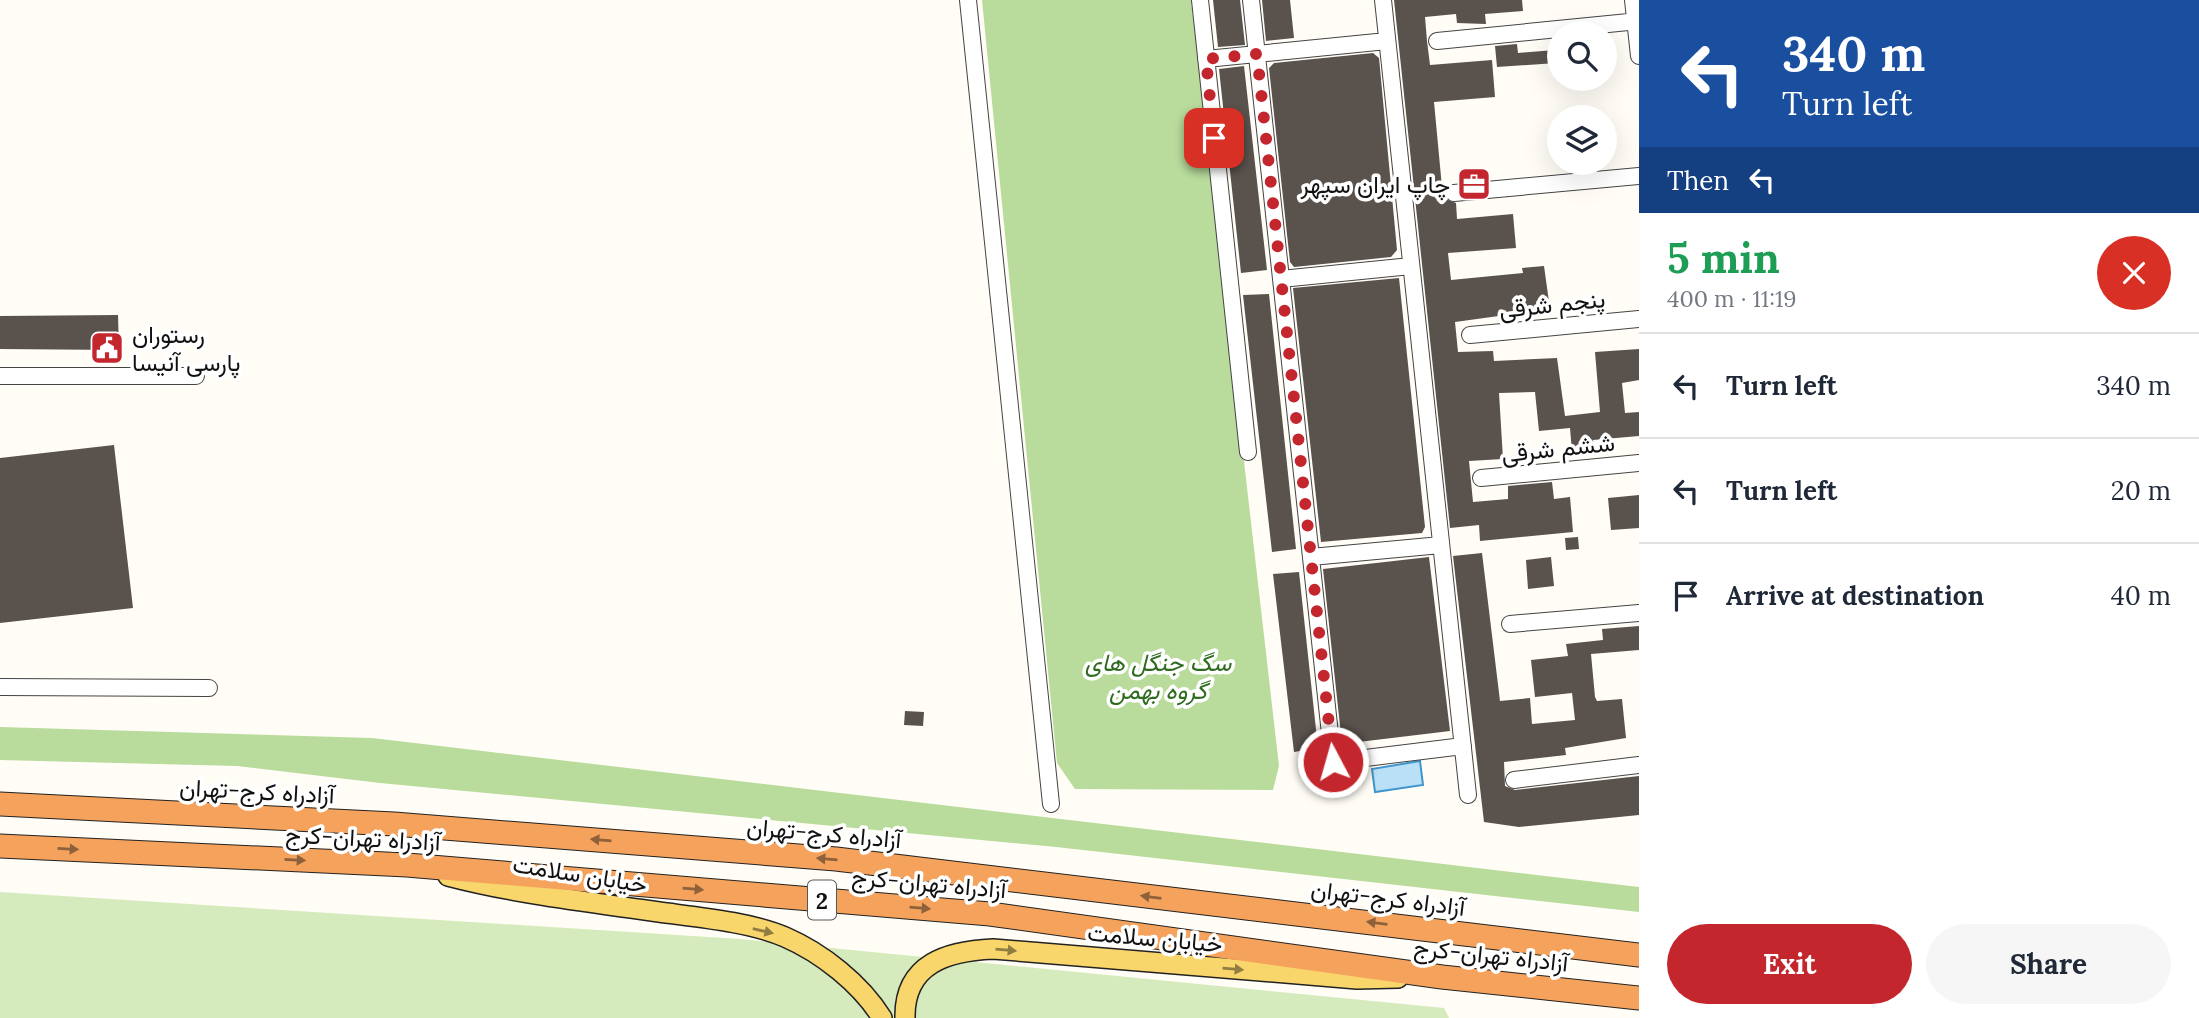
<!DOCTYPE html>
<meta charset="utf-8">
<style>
body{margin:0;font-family:Lora,Vazirmatn,serif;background:#f6f6f7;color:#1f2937;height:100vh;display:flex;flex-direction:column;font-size:26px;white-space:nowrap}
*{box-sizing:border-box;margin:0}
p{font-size:23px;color:#747a83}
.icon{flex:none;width:38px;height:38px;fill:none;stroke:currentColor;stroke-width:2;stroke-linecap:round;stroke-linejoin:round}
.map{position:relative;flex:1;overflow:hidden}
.sheet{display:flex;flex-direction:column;background:#fff;width:560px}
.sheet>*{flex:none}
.banner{background:#1a4fa0;color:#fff;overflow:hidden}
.controls{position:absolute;left:1547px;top:21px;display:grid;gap:14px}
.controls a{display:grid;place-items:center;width:70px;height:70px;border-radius:50%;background:#fff;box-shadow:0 7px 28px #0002;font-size:35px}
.pin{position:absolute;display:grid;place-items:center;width:60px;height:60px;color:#fff;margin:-30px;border-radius:14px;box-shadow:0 4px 10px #0006}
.me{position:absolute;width:77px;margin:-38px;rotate:354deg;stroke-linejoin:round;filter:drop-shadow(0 0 5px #0008)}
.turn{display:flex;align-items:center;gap:24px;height:147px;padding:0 28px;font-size:32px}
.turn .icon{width:91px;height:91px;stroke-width:2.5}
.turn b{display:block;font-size:49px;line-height:60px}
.then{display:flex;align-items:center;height:66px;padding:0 28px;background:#0003;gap:14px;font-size:26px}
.round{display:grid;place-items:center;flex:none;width:74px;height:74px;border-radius:37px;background:#f6f6f7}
.overview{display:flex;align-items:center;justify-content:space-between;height:119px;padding:0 28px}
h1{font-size:42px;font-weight:700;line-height:52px;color:#1e9e55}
.button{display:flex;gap:14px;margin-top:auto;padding:14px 28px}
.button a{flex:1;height:80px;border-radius:42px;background:#c4262e;color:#fff;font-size:28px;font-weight:700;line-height:80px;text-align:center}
.button a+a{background:#f6f6f7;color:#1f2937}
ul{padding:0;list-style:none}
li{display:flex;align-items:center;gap:21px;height:105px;padding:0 28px;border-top:2px solid #e0e1e3}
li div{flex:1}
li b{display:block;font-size:26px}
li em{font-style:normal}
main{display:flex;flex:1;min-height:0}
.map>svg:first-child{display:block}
.green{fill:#d5ebbd}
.forest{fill:#b9dc9c}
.water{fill:#b9e0f7;stroke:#3f96cf;stroke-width:2}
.building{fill:#5a524d}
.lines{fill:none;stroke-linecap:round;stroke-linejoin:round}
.minor-casing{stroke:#444;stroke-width:18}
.major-casing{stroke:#222;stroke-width:22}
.highway-casing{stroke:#222;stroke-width:25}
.minor{stroke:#fff;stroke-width:16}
.major{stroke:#f9d66b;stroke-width:19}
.highway{stroke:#f5a25d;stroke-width:23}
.oneway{fill:#8e613b}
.oneway2{fill:#917d42}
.route{stroke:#c4262e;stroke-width:12;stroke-dasharray:0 21.6}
.labels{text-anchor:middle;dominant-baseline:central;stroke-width:7;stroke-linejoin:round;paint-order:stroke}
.shield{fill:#fff;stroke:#585858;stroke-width:2}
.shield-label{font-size:23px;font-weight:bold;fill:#111}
.poi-label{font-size:24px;fill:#111;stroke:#fff;text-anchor:end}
.street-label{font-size:24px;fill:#111;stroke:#fff}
.park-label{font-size:24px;font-style:italic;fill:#2f6b1f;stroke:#fff}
</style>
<main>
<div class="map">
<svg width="1639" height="1018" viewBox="0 0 1639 1018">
<rect width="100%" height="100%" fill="#fffdf5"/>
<path class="green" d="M0 892 740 939 1444 1008 1449 1018H0Z"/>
<path class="forest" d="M982 0H1191L1279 766 1273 790 1075 789 1057 763Z
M0 727 372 738 1639 887V912L1056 847 380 783 237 766 0 760Z"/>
<path class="water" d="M1420 761 1423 785 1375 792 1372 769Z"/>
<path class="building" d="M1213 0H1240L1245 45 1218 47Z
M1262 0H1290L1294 38 1266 41Z
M1394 0H1522L1523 11 1485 14 1486 24 1457 23 1456 14 1425 17 1427 41 1430 65 1492 60 1495 97 1434 102 1443 198 1456 203 1457 219 1513 214 1516 248 1448 253 1451 280 1523 273 1522 268 1544 266 1550 309 1455 322 1458 352 1493 351 1494 361 1557 358 1565 416 1600 412 1595 352 1639 349V380L1622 383 1625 413 1639 412V436L1593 440 1594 450 1572 452 1570 428 1539 431 1535 392 1499 393 1503 459 1469 461 1473 502 1508 499V486L1552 482 1554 499 1570 497 1573 532 1480 541 1479 525 1450 528Z
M1517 44 1518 53 1555 50 1556 63 1497 67 1495 46Z
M1373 53 1379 58 1397 250 1391 257 1294 267 1290 262 1269 68 1274 63Z
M1244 66 1267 270 1241 273 1219 69Z
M1399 278 1425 527 1422 533 1321 542 1293 288Z
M1269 294 1296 549 1272 552 1243 295Z
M118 315 119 350 0 349V316Z
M114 445 133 608 0 623V458Z
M1639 495V528L1611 530 1608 498Z
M1578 537 1579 549 1566 550 1565 538Z
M1482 553 1500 701 1530 698 1532 724 1575 720 1572 693 1535 697 1531 660 1568 656 1566 644 1603 640 1602 629 1639 626V650L1591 654 1595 697 1597 701 1622 699 1626 738 1565 748 1566 755 1504 762 1505 786 1515 790 1639 776V815L1519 827 1484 822 1453 556Z
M1429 557 1450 731 1342 744 1323 569Z
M1551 557 1554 586 1528 589 1526 560Z
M1299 572 1318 748 1294 752 1273 574Z
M905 711 924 712 923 726 904 725Z"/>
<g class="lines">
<defs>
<path id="minor" d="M968 0 1051 804
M1200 0 1248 452
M1251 0 1333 762 1463 746
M1383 0 1468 795
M1633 0 1639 56
M1437 41 1639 21
M1206 59 1387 41
M1454 193 1639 176
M1281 279 1411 266
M1470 335 1639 319
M0 376H196
M1481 478 1639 463
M1311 557 1441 545
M1510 624 1639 613
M0 687 209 688
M1514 780 1639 765"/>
<path id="major" d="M448 876C517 894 589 902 659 912 696 917 751 922 785 937 822 953 861 984 882 1018
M905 1018C904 963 948 951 993 949L1357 979 1398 978"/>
<path id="highway" d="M0 804 394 824 836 859 1639 955
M0 846 407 865 990 914 1442 977 1639 998"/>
</defs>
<use href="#minor" class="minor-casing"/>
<use href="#major" class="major-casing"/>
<use href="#highway" class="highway-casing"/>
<use href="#minor" class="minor"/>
<use href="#major" class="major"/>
<use href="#highway" class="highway"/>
</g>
<defs><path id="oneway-solid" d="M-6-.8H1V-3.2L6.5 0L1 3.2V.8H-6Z" transform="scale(1.75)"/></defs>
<g class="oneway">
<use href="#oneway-solid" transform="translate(601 840) rotate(-175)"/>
<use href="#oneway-solid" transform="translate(68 849) rotate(3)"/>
<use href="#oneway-solid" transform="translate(827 859) rotate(-175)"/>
<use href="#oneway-solid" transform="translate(295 860) rotate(3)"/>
<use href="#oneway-solid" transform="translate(693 889) rotate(5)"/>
<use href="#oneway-solid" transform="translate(1151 897) rotate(-173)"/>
<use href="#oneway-solid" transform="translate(920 908) rotate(5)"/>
<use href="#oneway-solid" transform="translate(1377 923) rotate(-173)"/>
</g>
<g class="oneway2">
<use href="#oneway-solid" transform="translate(763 931) rotate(13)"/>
<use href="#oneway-solid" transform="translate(1006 950) rotate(5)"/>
<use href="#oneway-solid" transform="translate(1233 969) rotate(5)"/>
</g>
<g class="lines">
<path class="route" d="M1214 138 1206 59 1257 54 1333 762"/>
</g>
<defs>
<symbol id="office-square" viewBox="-11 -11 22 22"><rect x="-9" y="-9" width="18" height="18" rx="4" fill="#c4262e" stroke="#fff"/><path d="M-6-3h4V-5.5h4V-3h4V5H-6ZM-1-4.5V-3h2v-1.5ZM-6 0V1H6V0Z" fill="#fff"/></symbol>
<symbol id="civic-square" viewBox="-11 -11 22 22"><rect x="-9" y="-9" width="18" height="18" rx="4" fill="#c4262e" stroke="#fff"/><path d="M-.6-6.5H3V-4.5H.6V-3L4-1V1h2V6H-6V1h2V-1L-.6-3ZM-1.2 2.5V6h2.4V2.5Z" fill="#fff"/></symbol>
</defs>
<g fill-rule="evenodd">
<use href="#office-square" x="1455" y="165" width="38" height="38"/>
<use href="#civic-square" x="88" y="329" width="38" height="38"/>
</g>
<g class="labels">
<rect class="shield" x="808" y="880.5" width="28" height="39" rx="5"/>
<g class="shield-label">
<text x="822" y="900">2</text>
</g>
<g class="poi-label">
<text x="1450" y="184">چاپ ایران سپهر</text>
<text x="132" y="334" text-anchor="start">رستوران<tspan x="132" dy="28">پارسی آنیسا</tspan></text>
</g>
<g class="street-label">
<text transform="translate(1552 304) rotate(-6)">پنجم شرقی</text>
<text transform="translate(1558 448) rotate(-6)">ششم شرقی</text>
<text transform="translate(257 791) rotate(3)">آزادراه کرج-تهران</text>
<text transform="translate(824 833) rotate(5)">آزادراه کرج-تهران</text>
<text transform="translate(363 838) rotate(3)">آزادراه تهران-کرج</text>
<text transform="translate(580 874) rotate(9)">خیابان سلامت</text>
<text transform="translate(929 883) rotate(5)">آزادراه تهران-کرج</text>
<text transform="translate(1388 898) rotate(7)">آزادراه کرج-تهران</text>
<text transform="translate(1155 938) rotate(5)">خیابان سلامت</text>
<text transform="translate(1491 955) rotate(6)">آزادراه تهران-کرج</text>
</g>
<g class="park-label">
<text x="1158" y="662">سگ جنگل های<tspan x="1158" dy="28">گروه بهمن</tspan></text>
</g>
</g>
</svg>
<div class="controls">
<a><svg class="icon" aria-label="search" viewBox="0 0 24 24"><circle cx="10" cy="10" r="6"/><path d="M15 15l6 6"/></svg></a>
<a><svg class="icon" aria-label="layers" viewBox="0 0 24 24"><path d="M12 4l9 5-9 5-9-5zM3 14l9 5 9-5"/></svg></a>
</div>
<div class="pin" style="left:1214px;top:138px;background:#d93025"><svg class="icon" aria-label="arrive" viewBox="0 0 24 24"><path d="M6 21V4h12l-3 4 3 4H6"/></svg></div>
<svg class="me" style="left:1333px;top:762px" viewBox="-20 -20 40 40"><circle r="17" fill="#c4262e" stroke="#fff" stroke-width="3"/><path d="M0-11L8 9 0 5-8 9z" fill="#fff"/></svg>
</div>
<section class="sheet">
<div class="banner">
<div class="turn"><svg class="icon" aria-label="left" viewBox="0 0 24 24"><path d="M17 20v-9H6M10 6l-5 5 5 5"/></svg><div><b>340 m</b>Turn left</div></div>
<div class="then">Then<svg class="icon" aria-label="left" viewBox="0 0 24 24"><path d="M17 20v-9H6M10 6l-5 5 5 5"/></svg></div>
</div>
<div class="overview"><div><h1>5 min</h1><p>400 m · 11:19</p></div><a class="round" style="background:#d93025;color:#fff"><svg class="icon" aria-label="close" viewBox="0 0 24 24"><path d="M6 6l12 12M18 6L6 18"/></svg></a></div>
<ul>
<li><svg class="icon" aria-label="left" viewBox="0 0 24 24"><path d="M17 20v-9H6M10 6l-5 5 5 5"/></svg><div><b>Turn left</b></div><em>340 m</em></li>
<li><svg class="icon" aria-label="left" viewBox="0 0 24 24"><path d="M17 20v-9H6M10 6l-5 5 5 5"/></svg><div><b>Turn left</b></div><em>20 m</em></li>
<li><svg class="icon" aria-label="arrive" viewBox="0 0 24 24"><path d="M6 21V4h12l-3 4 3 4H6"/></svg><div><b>Arrive at destination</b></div><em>40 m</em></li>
</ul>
<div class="button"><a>Exit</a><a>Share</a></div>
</section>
</main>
